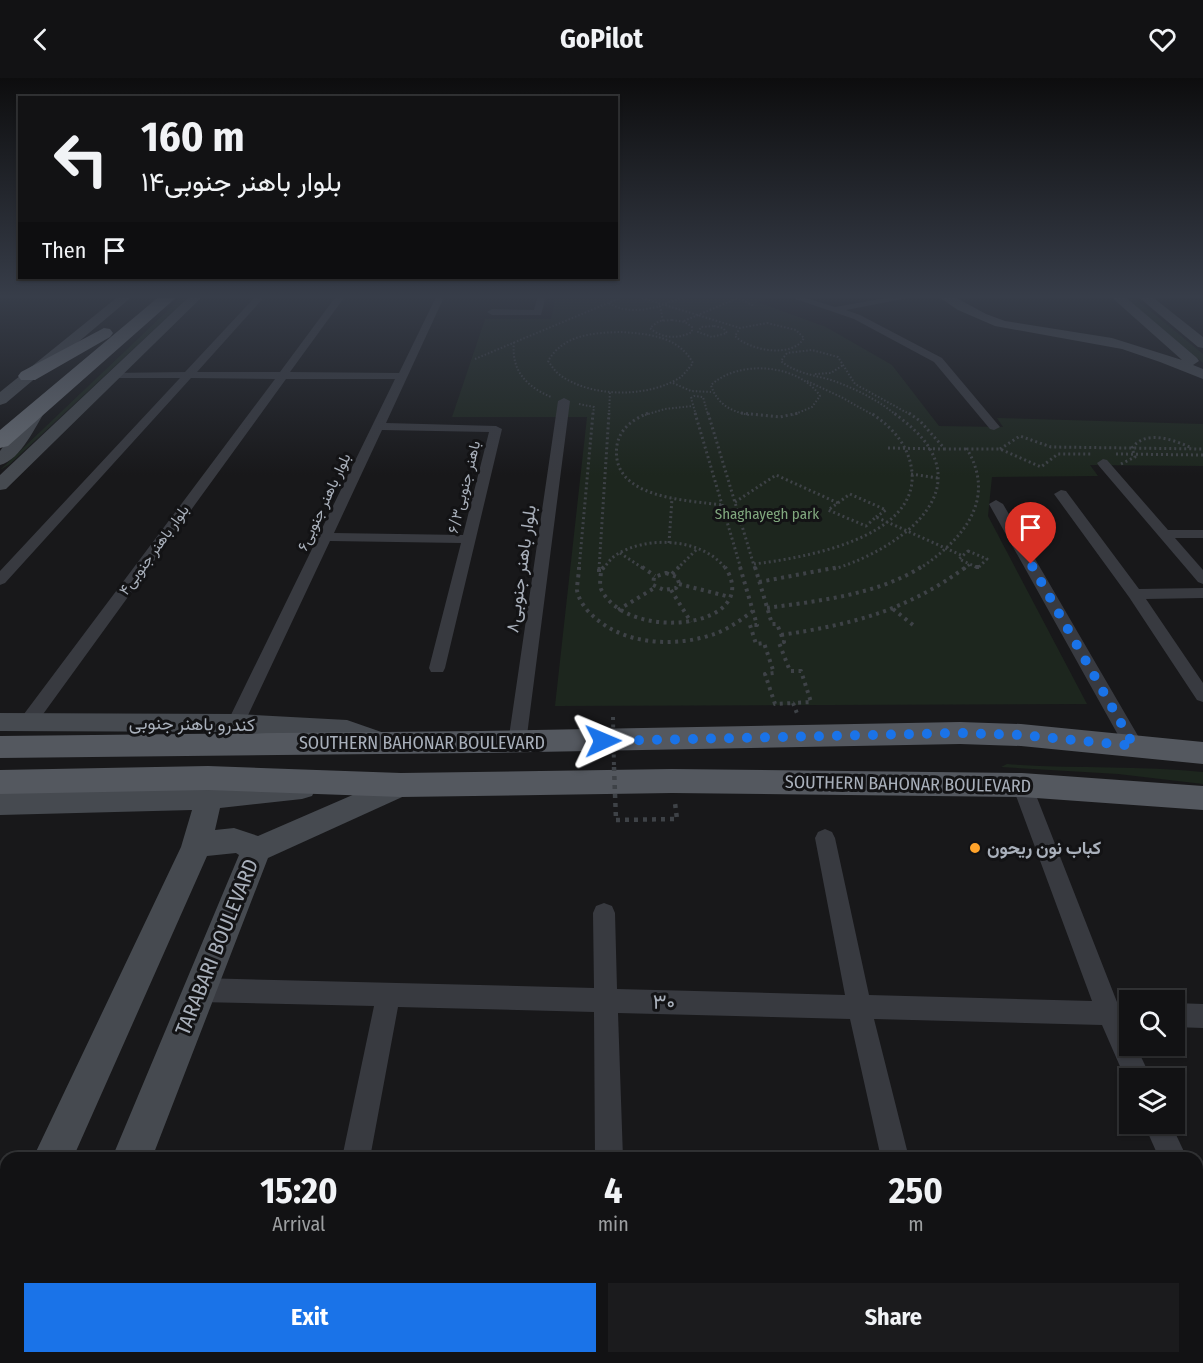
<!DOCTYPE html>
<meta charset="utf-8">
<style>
body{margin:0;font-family:"Fira Sans Condensed",Vazirmatn,sans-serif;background:#1b1b1d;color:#f1f3f6;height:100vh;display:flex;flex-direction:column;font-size:22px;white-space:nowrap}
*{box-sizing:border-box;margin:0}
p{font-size:20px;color:#9c9ea0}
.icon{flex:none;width:33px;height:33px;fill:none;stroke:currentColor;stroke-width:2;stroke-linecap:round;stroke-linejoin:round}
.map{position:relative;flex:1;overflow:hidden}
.sheet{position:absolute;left:0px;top:1074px;width:1203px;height:212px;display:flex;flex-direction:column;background:#121214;border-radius:18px 18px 0 0;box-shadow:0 2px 4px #0004,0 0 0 2px #313234}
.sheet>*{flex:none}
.top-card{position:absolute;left:18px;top:18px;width:600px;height:183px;border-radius:0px;box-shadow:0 2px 4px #0004,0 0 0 2px #313234;background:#121214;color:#f1f3f6;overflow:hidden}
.controls{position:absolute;left:1119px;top:912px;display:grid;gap:12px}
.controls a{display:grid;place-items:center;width:66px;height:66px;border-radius:0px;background:#121214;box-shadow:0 2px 4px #0004,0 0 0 2px #313234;font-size:30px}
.pin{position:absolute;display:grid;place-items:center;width:51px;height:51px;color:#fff;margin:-62px -26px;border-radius:50% 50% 50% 0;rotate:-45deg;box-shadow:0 0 6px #0007}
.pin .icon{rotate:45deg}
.me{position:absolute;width:66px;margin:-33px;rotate:89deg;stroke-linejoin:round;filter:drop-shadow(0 0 4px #0008)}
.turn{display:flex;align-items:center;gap:21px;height:126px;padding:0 24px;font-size:27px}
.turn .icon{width:78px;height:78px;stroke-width:2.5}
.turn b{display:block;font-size:42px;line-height:51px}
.then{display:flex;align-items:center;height:57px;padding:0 24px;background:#0003;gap:12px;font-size:22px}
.eta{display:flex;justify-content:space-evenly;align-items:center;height:102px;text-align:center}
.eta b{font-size:36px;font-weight:700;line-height:42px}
.primary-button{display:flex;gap:12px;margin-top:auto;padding:12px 24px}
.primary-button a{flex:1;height:69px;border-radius:0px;background:#1a73e8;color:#fff;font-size:24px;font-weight:700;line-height:69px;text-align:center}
.primary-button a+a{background:#1b1b1d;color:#f1f3f6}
header{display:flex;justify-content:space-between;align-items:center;height:78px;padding:0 24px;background:#121214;font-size:27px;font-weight:700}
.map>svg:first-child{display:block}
.green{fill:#1d261e}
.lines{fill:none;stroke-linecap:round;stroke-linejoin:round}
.path-far3{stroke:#3e4247;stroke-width:2;stroke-dasharray:1.5 2;stroke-linecap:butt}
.path-far2{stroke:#3e4247;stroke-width:3;stroke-dasharray:2 3;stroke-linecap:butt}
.path-far1{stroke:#3e4247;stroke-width:4;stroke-dasharray:3 4.5;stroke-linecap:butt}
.path{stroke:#3e4247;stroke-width:4.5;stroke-dasharray:4 5;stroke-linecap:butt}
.street{fill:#383a40;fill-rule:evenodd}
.secondary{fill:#464a50;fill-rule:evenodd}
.primary{fill:#54585f;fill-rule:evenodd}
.highway{fill:#646971;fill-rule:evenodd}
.path-bridge-far1{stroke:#3e4247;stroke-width:4;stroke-dasharray:3 4.5;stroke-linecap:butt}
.path-bridge{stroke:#3e4247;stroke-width:4.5;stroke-dasharray:4 5;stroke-linecap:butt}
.route{stroke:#1a73e8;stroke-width:10;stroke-dasharray:0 18}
.poi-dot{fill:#ffa32b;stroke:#131315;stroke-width:2}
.labels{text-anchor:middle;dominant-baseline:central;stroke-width:6;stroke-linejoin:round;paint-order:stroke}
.far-street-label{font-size:15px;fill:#a9b0bb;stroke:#131315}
.far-park-label{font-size:15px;fill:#80a87e;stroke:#131315}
.street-label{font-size:18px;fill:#a9b0bb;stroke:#131315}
.poi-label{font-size:18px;font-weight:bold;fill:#a9b0bb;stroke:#131315;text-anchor:start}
.near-street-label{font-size:21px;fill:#a9b0bb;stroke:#131315}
</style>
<header><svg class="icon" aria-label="back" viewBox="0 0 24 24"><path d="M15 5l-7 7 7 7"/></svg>GoPilot<svg class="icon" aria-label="heart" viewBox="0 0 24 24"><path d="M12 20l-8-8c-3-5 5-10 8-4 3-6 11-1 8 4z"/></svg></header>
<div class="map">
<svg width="1203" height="1285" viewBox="0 0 1203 1285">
<rect width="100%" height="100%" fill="#18181a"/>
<path class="green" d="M184 217H191L10 386 0 392Z
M556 217H772L758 224 826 249 892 287 939 348 1003 349 997 340 1203 346V388L1090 387 1098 398 992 399 988 438 1087 626 555 628 587 339H452L485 241H551Z
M1122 217H1131L1203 276V285Z
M1007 686C1073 691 1138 687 1203 694V706L1118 696 1001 689Z"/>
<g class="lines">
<path class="path-far3" d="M632 217 740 250
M733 217 754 228
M609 225C625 235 642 233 660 228
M672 242 685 244 692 249V254C678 261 662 261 650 250L659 243Z
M663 243 660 228 689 217
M684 243 738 220
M767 245 796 252 804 260C792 281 749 272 735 258L740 250Z
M714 248 723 250 727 255 712 259 698 254 701 249Z
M621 254C649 256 678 258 693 285 689 290 685 295 681 299 649 320 591 320 560 297 555 294 552 288 548 283 564 256 593 255 621 254Z
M514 264C511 293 526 308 551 319
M475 281 627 217
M815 296 831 295 843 287
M807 303 841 319 873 337
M673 305 691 313 711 314
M579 326 594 329 593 337
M609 337 610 313
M645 337 665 331 693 328
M696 337 691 320 694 318 703 319 708 337
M749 337C730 333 717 326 711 307 739 281 799 286 820 318L812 329 793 337
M896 337C878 322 856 311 834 303 816 297 796 296 781 283L787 275 812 272 838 279 855 306 911 337"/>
<path class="path-far2" d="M648 335C634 341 620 350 617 367 609 421 687 422 722 427
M695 335 741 491
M708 335 755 491
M741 335 780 339 799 335
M909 335 920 343 945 371H967
M888 370 945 371
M1000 371 1020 358 1051 369 1203 371
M1116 376 1203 377
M1121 386 1135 379 1132 370C1146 351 1174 362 1192 370
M911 396 938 400
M735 424 776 397 838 425 828 432 866 448 876 439 963 478
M838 425 850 416 886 432 876 439
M669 465 672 420
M968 473 987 481 978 490 959 481Z
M620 475 644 491
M754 486C802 480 918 461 912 394 909 367 892 349 871 335
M579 491 593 335
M599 491 609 335
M603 491C607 486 611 480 616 477 647 457 703 460 726 491
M677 491 697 471
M834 491C879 478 965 431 930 371 921 356 908 346 894 335
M919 491C961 463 998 423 967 371H1000L1041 389 1058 376H1093
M964 491 970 486"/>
<path class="path-far1" d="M579 489C579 496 577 505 577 512 578 520 585 531 591 536 623 568 677 570 717 555 730 550 742 541 753 533
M604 489 601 492C601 498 599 506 601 511 627 566 765 550 725 489
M642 489 655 498
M740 489 757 547H750L756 566 764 565 774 595 765 596 775 626 793 625
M755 489 772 546H777L784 564 779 565 790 593H801L811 624 793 625
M976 489H979
M599 494V489
M666 495 677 499 679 505 676 510 664 512 653 507 654 499Z
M672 496 679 489
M759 504 839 489
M679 506 730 519
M671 512 691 544
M767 530C817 523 877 517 921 489
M893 531 913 547
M618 532 656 509
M781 557C854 546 905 533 966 489
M793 625 798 638"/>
<path class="path" d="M616 742 677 741 675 725"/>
<path class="street" d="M257 217H266L197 294H280L337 217H346L290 294 399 295 437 217H445L386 345 496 348 502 351 445 590 443 594H431L429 590 461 465 330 463 242 650 236 652 230 650 227 645 395 301H286L33 650 27 652 21 650 18 645 21 640 275 301 191 300 5 505 0 507V493L180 300H115L111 299V295L185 294ZM382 352 489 354 463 457 334 455Z
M538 217H546L541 237H492L487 234 492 231 534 232Z
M784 217H797L835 229 903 217H923L846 232 860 237 942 280 1000 349 994 352 990 351 934 284 854 241Z
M564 320 570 323 526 665 524 670 517 672 510 670 508 665 558 323Z
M1103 381 1107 382 1168 452H1203V460H1175L1203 492V506L1198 504 1099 388 1097 385Z
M1061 412 1066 413 1139 511 1203 510V520L1146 521 1203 605V624L1197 622 1129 519 1054 416Z
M996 422 1003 426 1141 663 1143 668 1141 673 1134 675 1127 673 989 426Z
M1022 699 1029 702 1032 707 1117 924H1130V948H1128L1130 968H1136L1151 1000H1130L1129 1009 1102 947 874 941 909 1080H881L850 941 618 935 623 1080H595L594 934 398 929 370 1080H342L374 928 199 924 191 920 187 912 191 904 199 900 594 910 593 835 596 828 604 825 612 828 615 835 617 911 845 917 815 760 818 754 825 751 832 754 835 760 869 917 1092 923 1012 707 1015 702Z
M1174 925 1203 926V950L1174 949Z
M1144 1046H1171L1187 1080H1159Z
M1197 1121 1203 1123V1164L1197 1161Z
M300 1280H332L331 1285H299Z
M598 1280H630V1285H598Z
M926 1280H958L959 1285H927Z"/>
<path class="secondary" d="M120 217H134L6 325 0 327V314Z
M191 217H204L6 411 0 412V397Z
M936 217H951L986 236 1005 243 1112 260 1182 282 1109 217H1123L1197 280 1199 283 1193 287 1203 291V301L1160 284 1122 271 995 248 958 232Z
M1136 217H1150L1203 259V270L1198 269Z
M39 325 47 330C36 347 21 382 0 387V373L33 327Z
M0 635 236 636 347 642 390 657 394 664 390 671 381 674 345 661 236 654 0 653Z
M401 696 411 699 415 707 411 715 268 780 152 1080H112L239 777 236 775 207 778 73 1080H33L181 769 192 732 0 737V715L209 709 302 699 312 702 316 710 312 718 302 721 220 730 215 752 234 750 258 758Z
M6 1161V1214L0 1216V1163Z
M31 1280H76L74 1285H28Z"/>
<path class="primary" d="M960 644 1021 646 1203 664V686L1021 668 960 666 480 675 0 680V658L480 653Z
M208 688 401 695 672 691 1022 695 1203 708V732L1022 719 672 715 401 719 208 712 0 716V692Z"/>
<path class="highway" d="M161 217H179L8 368 0 370V352Z
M104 250 110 251 113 255 110 259 35 302H21L18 298 21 294Z"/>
<path class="path-bridge-far1" d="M613 639 614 690"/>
<path class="path-bridge" d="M614 689 616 742"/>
</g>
<linearGradient id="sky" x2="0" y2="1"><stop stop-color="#0d0d0e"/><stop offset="0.55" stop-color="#373d49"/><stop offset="1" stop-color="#373d49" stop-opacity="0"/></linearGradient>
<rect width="1203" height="397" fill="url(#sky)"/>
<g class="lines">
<path class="route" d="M603 663 960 655 1021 657 1134 668 1031 486"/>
</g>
<circle class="poi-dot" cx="975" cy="770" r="6"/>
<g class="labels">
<g class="far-street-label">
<text transform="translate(464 409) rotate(-76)">۶/۳باهنر جنوبی</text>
<text transform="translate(324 424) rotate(-65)">بلوار باهنر جنوبی۶</text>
<text transform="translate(154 472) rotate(-54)">بلوار باهنر جنوبی۴</text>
</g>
<g class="far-park-label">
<text x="767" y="436">Shaghayegh park</text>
</g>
<g class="street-label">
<text transform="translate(521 491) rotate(-82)">۸بلوار باهنر جنوبی</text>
<text transform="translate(192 646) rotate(1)">کندرو باهنر جنوبی</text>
<text x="422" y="665">SOUTHERN BAHONAR BOULEVARD</text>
<text transform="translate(908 706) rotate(1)">SOUTHERN BAHONAR BOULEVARD</text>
</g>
<g class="poi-label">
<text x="987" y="770">کباب نون ریحون</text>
</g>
<g class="near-street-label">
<text transform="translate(217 869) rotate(-68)">TARABARI BOULEVARD</text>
<text transform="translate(664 924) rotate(1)">۳۰</text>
</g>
</g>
</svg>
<div class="controls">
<a><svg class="icon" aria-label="search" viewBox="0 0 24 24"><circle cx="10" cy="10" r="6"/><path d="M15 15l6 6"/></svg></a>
<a><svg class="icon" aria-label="layers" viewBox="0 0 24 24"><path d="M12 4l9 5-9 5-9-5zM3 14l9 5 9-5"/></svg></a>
</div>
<div class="pin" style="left:1031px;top:486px;background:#d93025"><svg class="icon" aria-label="arrive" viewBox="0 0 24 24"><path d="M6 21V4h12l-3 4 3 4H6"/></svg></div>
<svg class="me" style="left:603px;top:663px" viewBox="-20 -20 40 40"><path d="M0-17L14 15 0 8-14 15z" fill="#1a73e8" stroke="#fff" stroke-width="4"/></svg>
<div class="top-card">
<div class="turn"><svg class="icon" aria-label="left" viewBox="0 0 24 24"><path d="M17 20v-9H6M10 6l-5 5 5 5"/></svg><div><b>160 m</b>بلوار باهنر جنوبی۱۴</div></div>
<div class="then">Then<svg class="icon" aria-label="arrive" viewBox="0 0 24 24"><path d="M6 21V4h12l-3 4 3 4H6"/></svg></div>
</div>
<section class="sheet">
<div class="eta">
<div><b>15:20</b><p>Arrival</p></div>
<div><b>4</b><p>min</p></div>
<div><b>250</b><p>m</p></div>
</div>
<div class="primary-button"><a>Exit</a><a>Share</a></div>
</section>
</div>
